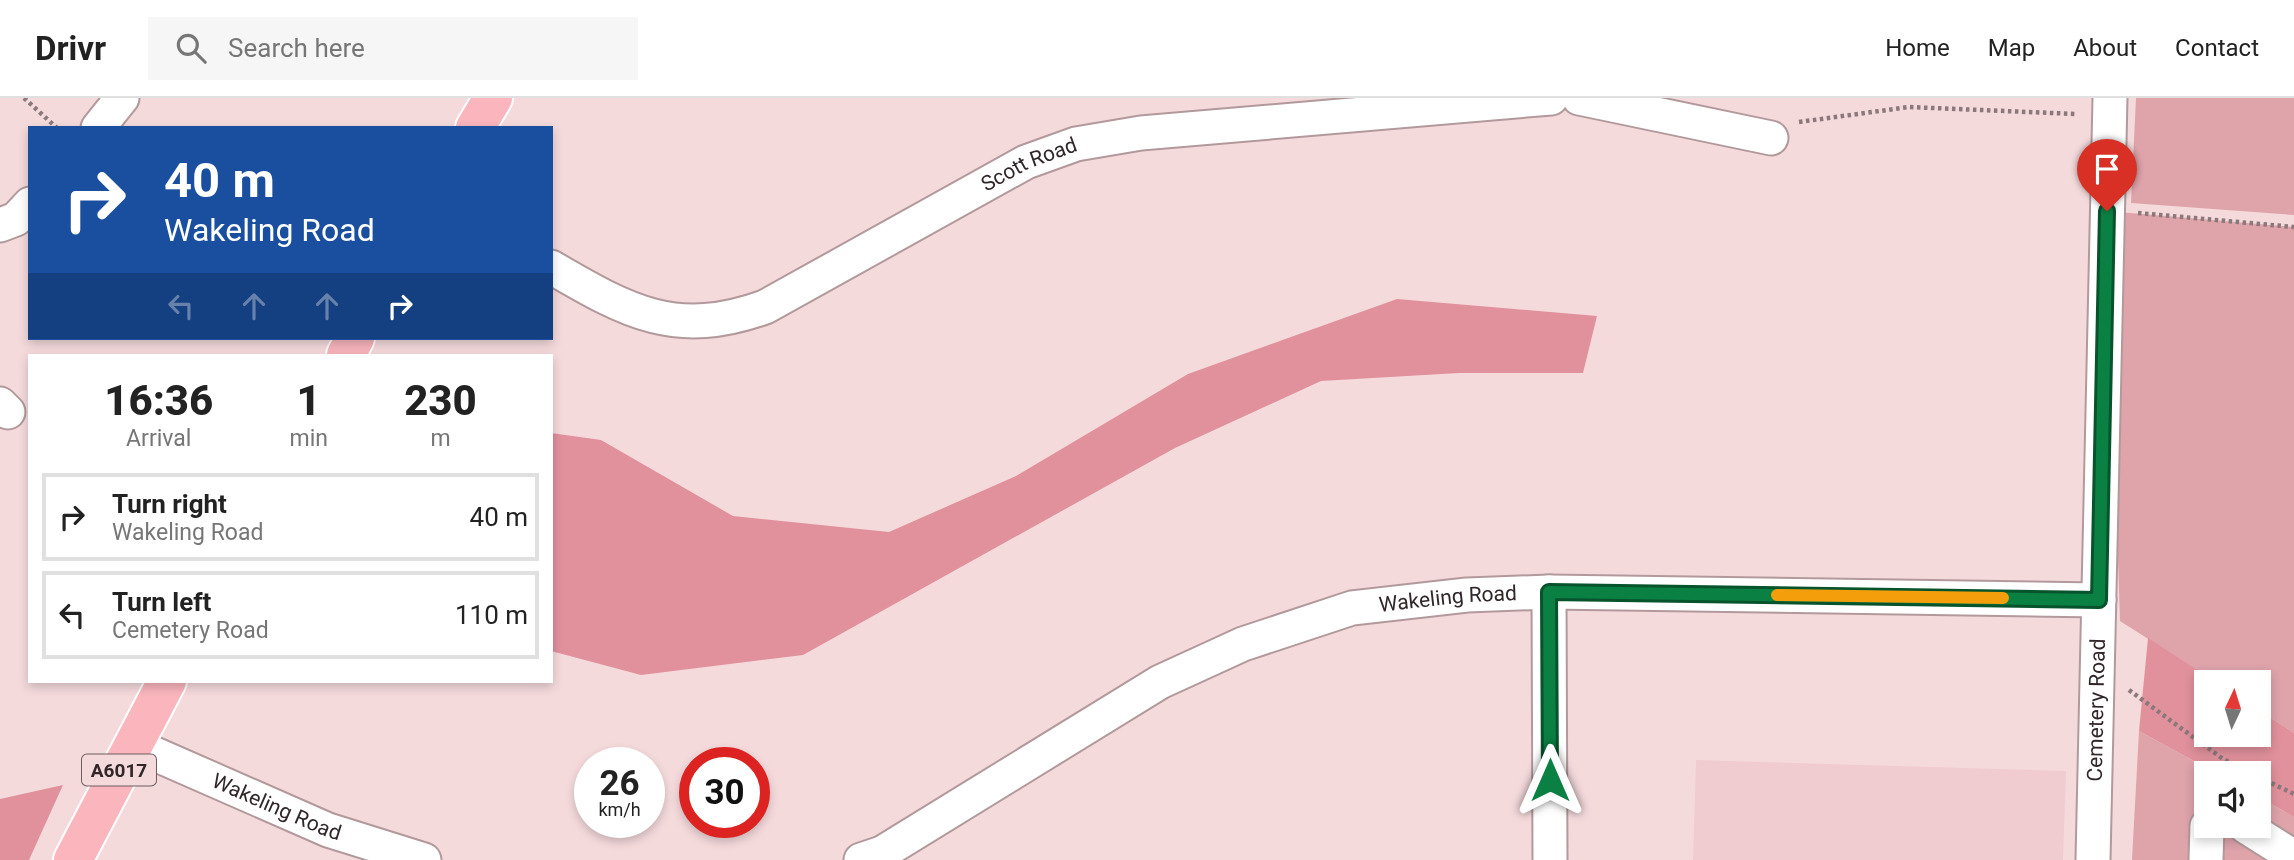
<!DOCTYPE html>
<style>
body{margin:0;font-family:Roboto,sans-serif;background:#f6f6f6;color:#222;height:100vh;display:flex;flex-direction:column;font-size:26px;white-space:nowrap}
*{box-sizing:border-box;margin:0}
p{font-size:23px;color:#767676}
.icon{flex:none;width:38px;height:38px;fill:none;stroke:currentColor;stroke-width:2;stroke-linecap:round;stroke-linejoin:round}
.map{position:relative;flex:1;overflow:hidden}
.panel{position:absolute;left:28px;top:256px;width:525px;height:329px;display:flex;flex-direction:column;background:#fff;border-radius:0px;box-shadow:0 4px 10px #0003}
.panel>*{flex:none}
.hud{position:absolute;left:28px;top:28px;width:525px;height:214px;border-radius:0px;box-shadow:0 4px 10px #0003;background:#1a4fa0;color:#fff;overflow:hidden}
.needle{width:46px;rotate:4deg}
.buttons{position:absolute;left:2194px;top:572px;display:grid;gap:14px}
.buttons a{display:grid;place-items:center;width:77px;height:77px;border-radius:0px;background:#fff;box-shadow:0 4px 10px #0003;font-size:35px}
.speed{position:absolute;left:574px;top:649px;display:flex;gap:14px;font-size:35px;font-weight:700;text-align:center}
.speed>*{display:grid;place-content:center;width:91px;height:91px;border-radius:50%;background:#fff;box-shadow:0 4px 10px #0003;line-height:1}
.speed small{font-size:18px;font-weight:400}
.speed .limit{border:10px solid #d22;background:#fff;color:#111}
.pin{position:absolute;display:grid;place-items:center;width:60px;height:60px;color:#fff;margin:-72px -30px;border-radius:50% 50% 50% 0;rotate:-45deg;box-shadow:0 0 7px #0007}
.pin .icon{rotate:45deg}
.me{position:absolute;width:77px;margin:-38px;rotate:0deg;stroke-linejoin:round;filter:drop-shadow(0 0 5px #0008)}
.turn{display:flex;align-items:center;gap:24px;height:147px;padding:0 21px;font-size:32px}
.turn .icon{width:91px;height:91px;stroke-width:2.5}
.turn b{display:block;font-size:49px;line-height:60px}
.lanes{display:flex;align-items:center;height:66px;padding:0 21px;background:#0003;justify-content:center;gap:35px;direction:ltr}
.lanes .off{opacity:.35}
.eta{display:flex;justify-content:space-evenly;align-items:center;height:119px;text-align:center}
.eta b{font-size:42px;font-weight:800;line-height:49px}
ul{padding:0;list-style:none}
li{display:flex;align-items:center;gap:21px;height:88px;margin:0 14px 10px;padding:0 7px;border:4px solid #e0e0e0;border-radius:0px}
li div{flex:1}
li b{display:block;font-size:26px}
li em{font-style:normal}
header{display:flex;align-items:center;gap:42px;box-sizing:border-box;height:98px;padding:0 35px;background:#fff;border-bottom:2px solid #e0e0e0}
header strong{font-size:33px}
nav{display:flex;gap:38px;margin-inline-start:auto;font-size:24px}
.search{width:490px;height:63px;background:#f6f6f6;display:flex;align-items:center;gap:18px;box-sizing:border-box;padding:0 24px;border-radius:0px;color:#767676;font-size:26px}
.map>svg:first-child{display:block}
.built{fill:#f0ccd0}
.green{fill:#dfa3aa}
.forest{fill:#e1919c}
.lines{fill:none;stroke-linecap:round;stroke-linejoin:round}
.minor-casing{stroke:#b2999b;stroke-width:37}
.highway-casing{stroke:#fff;stroke-width:42}
.path{stroke:#8a787a;stroke-width:4.5;stroke-dasharray:3.5 3.5;stroke-linecap:butt}
.minor{stroke:#fff;stroke-width:33}
.highway{stroke:#fab5bd;stroke-width:38}
.route-casing{stroke:#07532c;stroke-width:18}
.route{stroke:#0b8043;stroke-width:12}
.slow{stroke:#f59e0b;stroke-width:12}
.labels{text-anchor:middle;dominant-baseline:central;stroke-width:5;stroke-linejoin:round;paint-order:stroke}
.shield{fill:#f5dadc;stroke:#6c5d5e;stroke-width:2}
.shield-label{font-size:19px;font-weight:bold;fill:#312728}
.street-label{font-size:21px;fill:#312728;stroke:#f5dadc}
</style>
<header>
<strong>Drivr</strong>
<div class="search"><svg class="icon" aria-label="search" viewBox="0 0 24 24"><circle cx="10" cy="10" r="6"/><path d="M15 15l6 6"/></svg>Search here</div>
<nav><a>Home</a><a>Map</a><a>About</a><a>Contact</a></nav>
</header>
<div class="map">
<svg width="2294" height="762" viewBox="0 0 2294 762">
<rect width="100%" height="100%" fill="#f5dadc"/>
<path class="built" d="M1696 662 2066 673 2063 762H1693Z"/>
<path class="green" d="M2136 0H2294V117L2131 105Z
M2107 113 2294 129V635L2259 612V584H2216L2120 523Z
M2139 633 2216 675 2207 676V728H2259V699L2294 719V762H2132Z"/>
<path class="forest" d="M1397 201 1597 218 1583 275H1459L1321 283 1175 350 803 557 641 577 551 553V335L601 342 733 418 889 434 1016 378 1188 276Z
M2148 540 2216 584H2207V637H2259V612L2294 635V719L2259 699V676L2216 675 2139 633Z
M63 687 29 762H0V701Z"/>
<g class="lines">
<defs>
<g id="minor">
<path d="M1579 0 1771 40"/>
<path d="M98 30 122 0"/>
<path d="M0 127 16 121 30 106"/>
<path id="s1" d="M551 169C628 214 676 241 765 209L1026 64 1076 46 1141 35 1551 0"/>
<path d="M0 306 8 314"/>
<path d="M1549 494 1550 762"/>
<path id="s2" d="M132 646 328 732 424 762"/>
<path d="M2245 728 2294 759"/>
<path id="s3" d="M861 762 882 755 1160 584 1243 546 1352 510 1467 497 1549 494 2099 502"/>
<path id="s4" d="M2093 762 2110 0"/>
<path d="M2206 762 2207 728"/>
</g>
<path id="highway" d="M475 30 493 0
M346 257 355 240
M73 762 167 583"/>
</defs>
<use href="#minor" class="minor-casing"/>
<use href="#highway" class="highway-casing"/>
<path class="path" d="M24 0 57 30
M1799 24 1909 9 2076 16
M2138 115 2294 129
M2129 592 2223 661 2253 676
M2259 679 2294 696"/>
<use href="#minor" class="minor"/>
<use href="#highway" class="highway"/>
</g>
<g class="lines">
<defs>
<path id="route" d="M1550 682 1549 494 2099 502 2107 113"/>
</defs>
<use href="#route" class="route-casing"/>
<use href="#route" class="route"/>
<path class="slow" d="M1777 497 2003 500"/>
</g>
<g class="labels">
<rect class="shield" x="82" y="656.5" width="74" height="31" rx="5"/>
<g class="shield-label">
<text x="119" y="672">A6017</text>
</g>
<g class="street-label">
<text stroke="none"><textPath href="#s1" startOffset="528">Scott Road</textPath></text>
<text stroke="none"><textPath href="#s3" startOffset="651">Wakeling Road</textPath></text>
<text stroke="none"><textPath href="#s4" startOffset="150">Cemetery Road</textPath></text>
<text stroke="none"><textPath href="#s2" startOffset="158">Wakeling Road</textPath></text>
</g>
</g>
</svg>
<div class="buttons">
<a><svg class="needle" viewBox="-14 -14 28 28"><path d="M0-13l5 13h-10z" fill="#e53935"/><path d="M0 13l5-13h-10z" fill="#767676"/></svg></a>
<a><svg class="icon" aria-label="sound" viewBox="0 0 24 24"><path d="M4 9h4l5-4v14l-5-4H4zM17 9q2 3 0 6"/></svg></a>
</div>
<div class="speed"><div>26<small>km/h</small></div><div class="limit">30</div></div>
<div class="pin" style="left:2107px;top:113px;background:#d93025"><svg class="icon" aria-label="arrive" viewBox="0 0 24 24"><path d="M6 21V4h12l-3 4 3 4H6"/></svg></div>
<svg class="me" style="left:1550px;top:682px" viewBox="-20 -20 40 40"><path d="M0-17L14 15 0 8-14 15z" fill="#0b8043" stroke="#fff" stroke-width="4"/></svg>
<div class="hud">
<div class="turn"><svg class="icon" aria-label="right" viewBox="0 0 24 24"><path d="M7 20v-9h11M14 6l5 5-5 5"/></svg><div><b>40 m</b>Wakeling Road</div></div>
<div class="lanes"><svg class="icon off" aria-label="left" viewBox="0 0 24 24"><path d="M17 20v-9H6M10 6l-5 5 5 5"/></svg><svg class="icon off" aria-label="ahead" viewBox="0 0 24 24"><path d="M12 20V5M6 11l6-6 6 6"/></svg><svg class="icon off" aria-label="ahead" viewBox="0 0 24 24"><path d="M12 20V5M6 11l6-6 6 6"/></svg><svg class="icon" aria-label="right" viewBox="0 0 24 24"><path d="M7 20v-9h11M14 6l5 5-5 5"/></svg></div>
</div>
<section class="panel">
<div class="eta">
<div><b>16:36</b><p>Arrival</p></div>
<div><b>1</b><p>min</p></div>
<div><b>230</b><p>m</p></div>
</div>
<ul>
<li><svg class="icon" aria-label="right" viewBox="0 0 24 24"><path d="M7 20v-9h11M14 6l5 5-5 5"/></svg><div><b>Turn right</b><p>Wakeling Road</p></div><em>40 m</em></li>
<li><svg class="icon" aria-label="left" viewBox="0 0 24 24"><path d="M17 20v-9H6M10 6l-5 5 5 5"/></svg><div><b>Turn left</b><p>Cemetery Road</p></div><em>110 m</em></li>
</ul>
</section>
</div>
